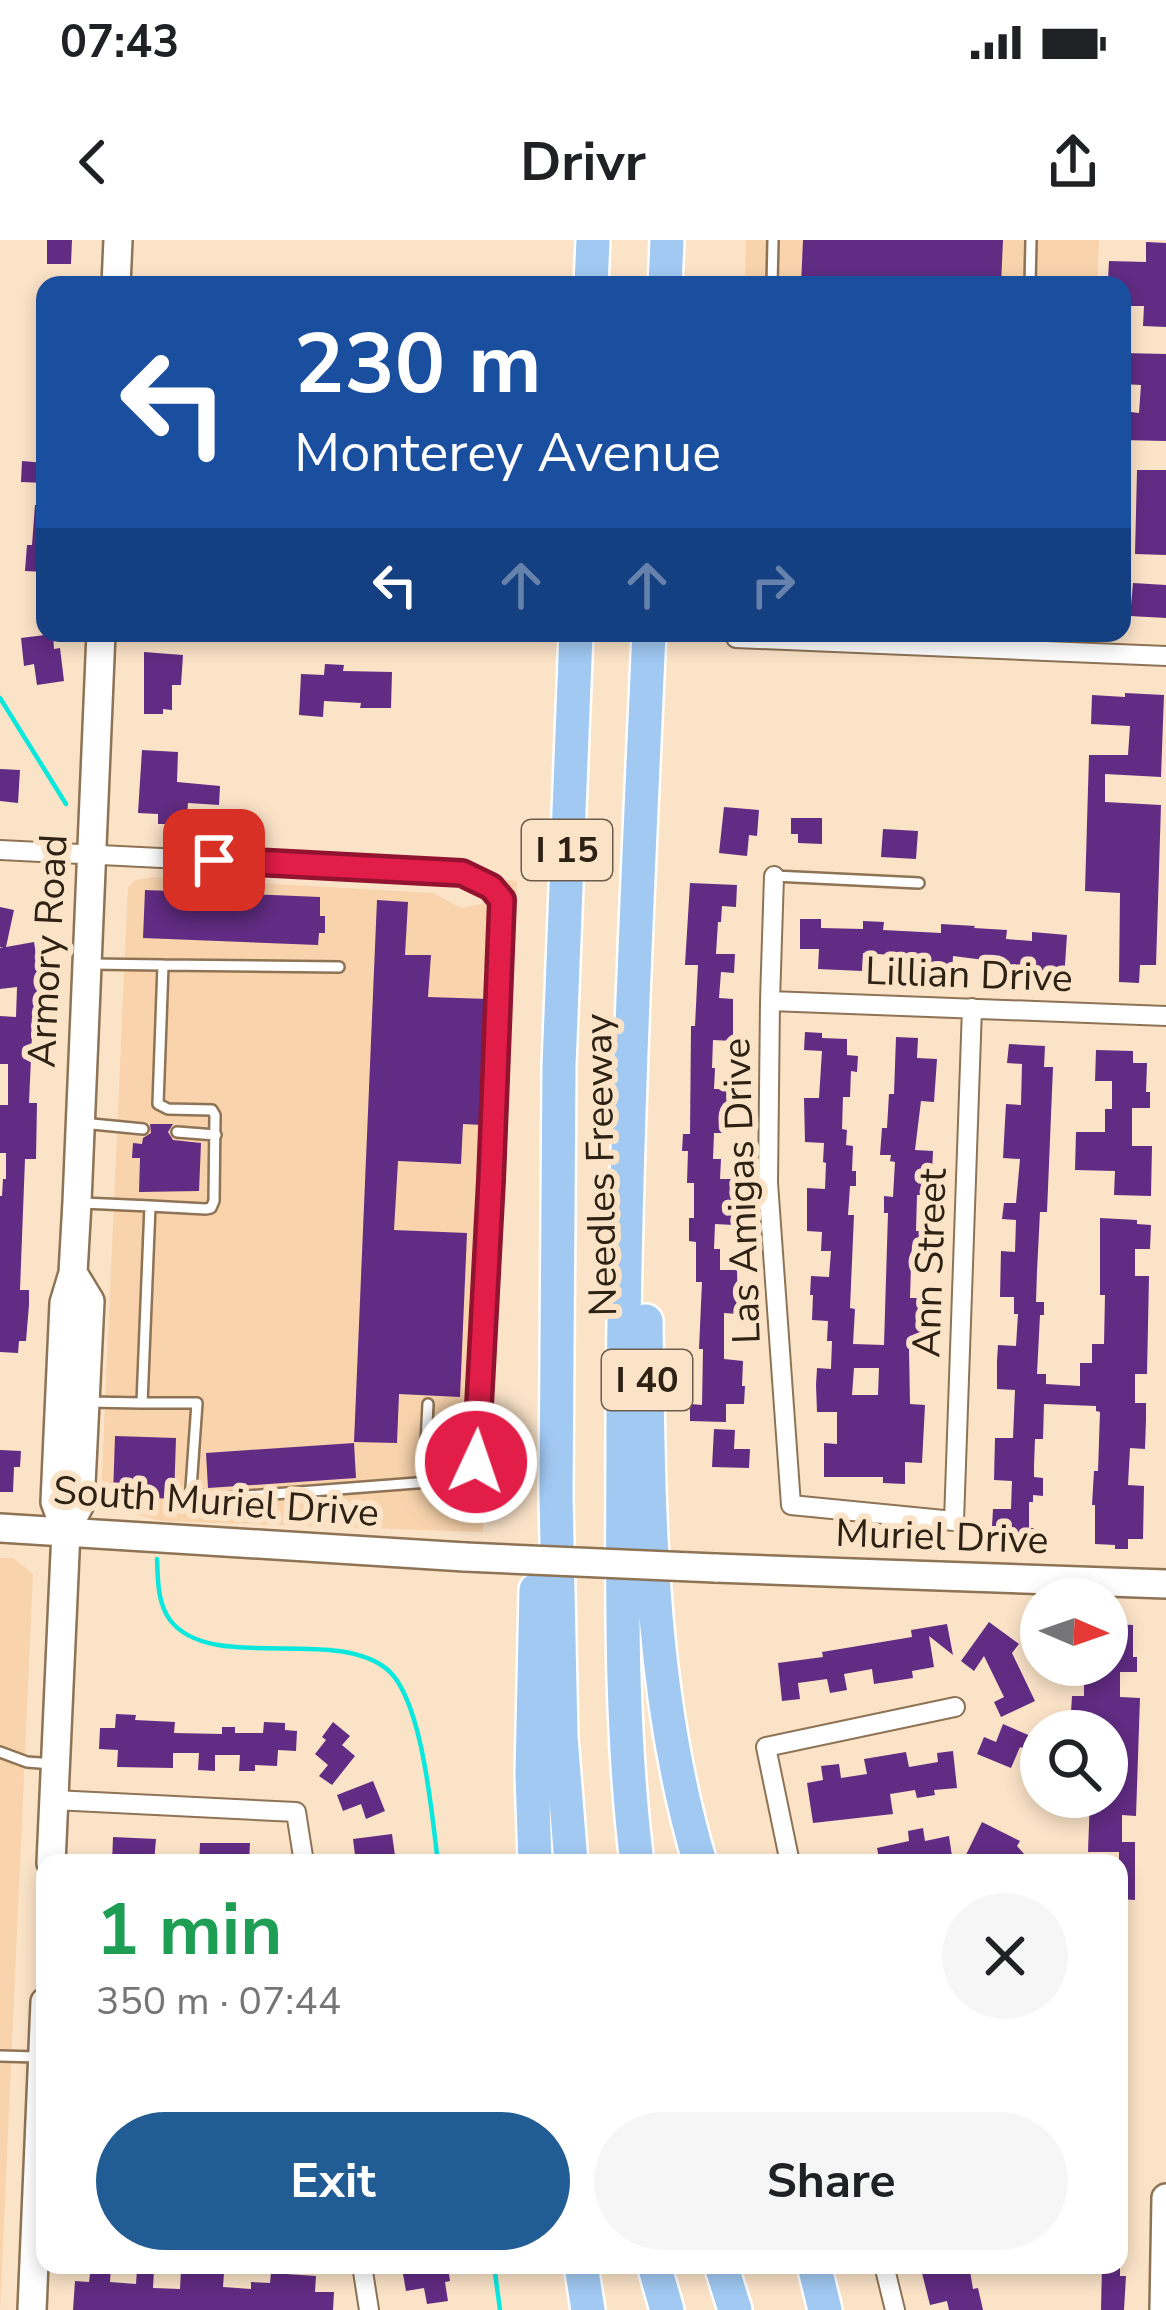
<!DOCTYPE html>
<meta charset="utf-8">
<style>
body{margin:0;font-family:"Nunito Sans",sans-serif;background:#f6f6f6;color:#202124;height:100vh;display:flex;flex-direction:column;font-size:45px;white-space:nowrap}
*{box-sizing:border-box;margin:0}
p{font-size:39px;color:#757577}
.icon{flex:none;width:66px;height:66px;fill:none;stroke:currentColor;stroke-width:2;stroke-linecap:round;stroke-linejoin:round}
.map{position:relative;flex:1;overflow:hidden}
.side{position:absolute;left:36px;top:1614px;width:1092px;height:420px;display:flex;flex-direction:column;background:#fff;border-radius:24px;box-shadow:0 6px 18px #0003}
.side>*{flex:none}
.hud{position:absolute;left:36px;top:36px;width:1095px;height:366px;border-radius:24px;box-shadow:0 6px 18px #0003;background:#1a4fa0;color:#fff;overflow:hidden}
.needle{width:78px;rotate:92deg}
.tools{position:absolute;left:1020px;top:1338px;display:grid;gap:24px}
.tools a{display:grid;place-items:center;width:108px;height:108px;border-radius:50%;background:#fff;box-shadow:0 6px 18px #0003;font-size:60px}
.pin{position:absolute;display:grid;place-items:center;width:102px;height:102px;color:#fff;margin:-51px;border-radius:24px;box-shadow:0 6px 18px #0006}
.me{position:absolute;width:132px;margin:-66px;rotate:3deg;stroke-linejoin:round;filter:drop-shadow(0 0 9px #0008)}
.turn{display:flex;align-items:center;gap:42px;height:252px;padding:0 60px;font-size:54px}
.turn .icon{width:156px;height:156px;stroke-width:2.5}
.turn b{display:block;font-size:84px;line-height:102px}
.lanes{display:flex;align-items:center;height:114px;padding:0 60px;background:#0003;justify-content:center;gap:60px;direction:ltr}
.lanes .off{opacity:.35}
.round{display:grid;place-items:center;flex:none;width:126px;height:126px;border-radius:63px;background:#f6f6f6}
.headline{display:flex;align-items:center;justify-content:space-between;height:204px;padding:0 60px}
h1{font-size:72px;font-weight:700;line-height:90px;color:#1e9e55}
.cta{display:flex;gap:24px;margin-top:auto;padding:24px 60px}
.cta a{flex:1;height:138px;border-radius:72px;background:#215d94;color:#fff;font-size:48px;font-weight:700;line-height:138px;text-align:center}
.cta a+a{background:#f6f6f6;color:#202124}
.status{display:flex;justify-content:space-between;align-items:center;height:84px;padding:0 60px;background:#fff;direction:ltr}
.status svg{height:33px;fill:currentColor}
header{display:flex;justify-content:space-between;align-items:center;height:156px;padding:0 60px;background:#fff;font-size:54px;font-weight:700}
.map>svg:first-child{display:block}
.built{fill:#f8d3ac}
.lines{fill:none;stroke-linecap:round;stroke-linejoin:round}
.stream{stroke:#0ae8de;stroke-width:4.5}
.building{fill:#612c83;fill-rule:evenodd}
.lane-casing{stroke:#8e7354;stroke-width:14}
.street-casing{stroke:#8e7354;stroke-width:22}
.secondary-casing{stroke:#8e7354;stroke-width:32}
.highway-casing{stroke:#fff;stroke-width:38}
.lane{stroke:#fff;stroke-width:9}
.street{stroke:#fff;stroke-width:18}
.secondary{stroke:#fff;stroke-width:27}
.highway{stroke:#a1c9f2;stroke-width:33}
.secondary-bridge-casing{stroke:#8e7354;stroke-width:32;stroke-linecap:butt}
.secondary-bridge{stroke:#fff;stroke-width:27}
.route-casing{stroke:#92132f;stroke-width:30}
.route{stroke:#e11d48;stroke-width:21}
.labels{text-anchor:middle;dominant-baseline:central;stroke-width:12;stroke-linejoin:round;paint-order:stroke}
.shield{fill:#fbe3c8;stroke:#6c5c4b;stroke-width:3}
.shield-label{font-size:36px;font-weight:bold;fill:#2e2215}
.street-label{font-size:39px;fill:#2e2215;stroke:#fbe3c8}
</style>
<div class="status"><b>07:43</b><svg viewBox="0 0 49 12"><path d="M0 12V9h3v3zM5 12V6h3v6zM10 12V3h3v9zM15 12V0h3v12zM26 1h20v11H26zM47 4h2v5h-2z"/></svg></div>
<header><svg class="icon" aria-label="back" viewBox="0 0 24 24"><path d="M15 5l-7 7 7 7"/></svg>Drivr<svg class="icon" aria-label="share" viewBox="0 0 24 24"><path d="M12 15V3M7 8l5-5 5 5M5 13v7h14v-7"/></svg></header>
<div class="map">
<svg width="1166" height="2070" viewBox="0 0 1166 2070">
<rect width="100%" height="100%" fill="#fbe3c8"/>
<path class="built" d="M746 0H1099L1097 45H745Z
M153 637 433 653 461 668 485 663 497 639 517 641 483 1292 162 1281 114 1270 101 1255 128 647 136 640Z
M0 1318H13L33 1334 0 2070Z"/>
<g class="lines">
<path class="stream" d="M0 458 66 564
M157 1319C158 1339 157 1362 170 1380 211 1434 336 1385 388 1430 423 1461 432 1577 438 1623
M494 2025 500 2070"/>
</g>
<path class="building" d="M47 0H72L71 24H47Z
M803 0H1003L1001 45H801Z
M1146 2 1166 3V87L1143 86 1144 66H1122V41L1108 40 1109 21 1146 22Z
M1122 113 1166 114V201L1122 200V171L1139 173 1141 145 1122 144Z
M22 221 45 223V243L21 242Z
M1137 230H1166V315L1135 314Z
M35 265H45V332L25 331 27 305H32Z
M1133 343 1166 345V378L1130 376Z
M53 394 54 409 60 408 64 441 37 445 34 424 24 426 21 398Z
M144 412 183 415 181 445H172V470L163 469V474H144Z
M325 424 344 425 343 431 392 432 391 468H360L361 463 324 461 323 477 299 475 301 434 324 435Z
M1125 453 1164 455 1161 537 1105 534V562L1161 565 1156 725H1140L1139 743 1119 742 1120 653 1085 651 1089 515H1128L1130 486 1091 484 1092 455 1125 457Z
M142 510 178 512 177 542 220 546 219 565 188 563 187 575H176V584H158V574L138 573Z
M0 529 20 530 18 563 0 561Z
M724 567 759 570 757 596 749 595 747 616 719 613Z
M791 578H822V604L798 603V594H791Z
M883 589 918 591 916 619 881 617Z
M690 643 737 645 736 667 722 666 721 682H718L716 714H735L734 733 721 732 719 758 733 759V801L713 800 712 828H715L714 849H733V893H714L713 919H721L720 939H734V985L715 984 714 1009H720V1030H737L738 1074 724 1073V1119L743 1121 742 1146H745L744 1164H726V1182L690 1181V1164L702 1165 703 1109H699L702 1042H696V1002L689 1001V978H694V943H687L688 911H682L683 894H690L691 786H695L698 725H685Z
M145 650 320 657V676H325V693H319L318 705 143 698Z
M377 660 408 662 405 715H431L428 757 489 759 483 885 463 884 461 924 398 921 394 990 467 993 460 1157 399 1154 397 1203 354 1202Z
M0 667 14 670 6 707 34 702 38 726 49 724 52 741 39 743 37 795H32L29 863H37L36 919H25L20 1050H29V1065L26 1101H19L18 1113 0 1112V956H2L3 939H6V913H0V865H8V824H0V776L16 777 17 747 0 749V708L3 707H0Z
M800 679H821V688L863 689V681L884 682 883 690 941 693V684L975 686 974 688 1007 690 1006 699 1032 701V692L1067 695 1064 740 1019 737 1018 741 1000 740V722L953 716 952 735 891 730 892 715 863 713 862 731 818 729 819 709H800Z
M805 792 822 793V798L847 799V815L858 816 857 832 851 831 850 857H843L842 889 847 890 846 905 853 906 852 931H856V946H850L848 975H854L850 1068 855 1069 853 1104 884 1105 888 973H884V956L893 957 895 922 890 921 891 915H880L882 888H887L889 854H894L896 797 918 798 917 818 937 819 934 862 921 861 915 910 933 911 931 955H917L916 991H930V1006L912 1005 911 1025 910 1058H928L927 1110 909 1109 910 1164 925 1165 922 1223 905 1222V1244L883 1243V1237H824V1203L837 1204V1172H817L816 1145 817 1128 831 1129 832 1101H827L828 1081 812 1080 813 1055H810L811 1036 829 1037 831 1011H821L822 992 807 991V948L825 949 826 923 823 922 824 903 805 902 804 858H819L822 811 804 810ZM854 1128H879L878 1155H852Z
M1009 804 1045 806 1044 827H1053L1047 972H1040L1037 1031 1036 1062H1044V1075H1040L1037 1134H1046V1144L1080 1146V1123H1092V1104H1104L1105 1055H1100V978L1137 980V984L1151 985 1150 1009H1135V1036H1149L1147 1134H1135V1163H1146V1180L1145 1209 1130 1208 1128 1245 1144 1246 1143 1299H1128V1309H1115V1305L1095 1304V1265H1092L1094 1231H1098L1100 1172 1096 1171V1166L1044 1164 1043 1199H1035L1034 1226V1237L1043 1238V1256L1033 1255V1262H1029V1288H1039L1038 1304 1005 1303 1006 1286H992L993 1269H1011L1012 1241 994 1240 995 1198H1013L1015 1150 997 1149V1121L998 1105 1016 1106 1018 1074H1014V1057H1000L1001 1011 1015 1012 1016 980 1002 979 1004 963H1016L1020 919 1003 918 1006 864 1021 865 1022 824 1007 823Z
M1096 810 1133 811V823H1147L1146 852H1150V868H1132V906H1152L1151 956 1114 955 1115 931 1075 930 1076 892H1105V869H1112V841H1095Z
M150 884H173L168 892 173 900 201 903 199 951 139 952 140 918H132L133 903 142 904 143 898 151 893Z
M714 1189 735 1190 734 1209H750L749 1228 712 1227Z
M115 1196 176 1198 174 1259 113 1256Z
M354 1203 356 1238 208 1248 206 1213Z
M0 1210 21 1211 20 1227H14L13 1252H0Z
M989 1382 1019 1404 1012 1413 1035 1461 1001 1477 994 1462 1004 1457 984 1416 974 1431 961 1421Z
M947 1384 953 1415 929 1396 934 1427 912 1431 913 1438 874 1444 872 1429 844 1434 847 1450 830 1453 827 1439 798 1443 800 1459 782 1461 778 1423 823 1417 822 1412 912 1397 911 1390Z
M1107 1384 1133 1385V1417H1137V1432H1120V1457L1140 1458 1136 1576 1122 1575V1602H1135V1660L1119 1659V1612H1088L1090 1557H1107V1491H1090L1091 1473 1071 1472 1072 1456H1084V1425H1107Z
M116 1474 136 1475 135 1480 175 1482 174 1493 222 1494V1487H235V1493H263L264 1482 285 1483V1490L297 1491 296 1511 278 1510 277 1526 255 1525V1531H239L240 1515H215V1531L198 1530 199 1513H173V1528L117 1527 118 1510 99 1509 100 1488H115Z
M333 1482 350 1496 342 1505 355 1516 332 1545 319 1536 328 1525 315 1514 326 1500 322 1497Z
M1003 1484 1033 1497 1028 1510 1020 1507 1011 1528 977 1514 984 1497 996 1502Z
M953 1511 957 1548 934 1550 935 1555 917 1558 915 1550 890 1554 893 1574 813 1583 807 1543 823 1540 821 1526 839 1524 841 1538 867 1534 864 1519 906 1512 909 1527 938 1522 937 1513Z
M373 1541 385 1571 366 1579 361 1564 343 1571 337 1555Z
M982 1582 1020 1601 1017 1606 1032 1623H962Z
M923 1588 925 1601 949 1596 953 1623H880L877 1608 909 1601 908 1591Z
M392 1594 396 1623H356L353 1599Z
M113 1597 156 1599 154 1623H112Z
M200 1603H250L249 1623H199Z
M920 2025H969L973 2049 978 2048 983 2070H949L947 2061 930 2065Z
M91 2026 111 2027 110 2042 136 2044 137 2029 154 2030 153 2048 180 2049 181 2030 224 2033 223 2047 251 2049V2042L270 2043 271 2033 316 2036 315 2052H334L333 2070H73L75 2041 89 2042Z
M1102 2026H1120V2036H1126L1124 2070H1101Z
M448 2027 450 2041 445 2042 448 2061 427 2064 424 2048 406 2051 403 2034Z"/>
<g class="lines">
<defs>
<path id="lane" d="M772 45 773 0
M1030 45 1031 0
M774 636 919 643
M91 724 163 725
M339 727 163 725 158 864 168 869 212 870 215 875 214 961 211 968 206 969 150 966 142 1163H197L191 1248 207 1259 455 1240 468 1238 476 1223 502 670C501 647 480 642 462 633
M82 883 143 889
M177 892 216 895
M83 963 150 966
M88 1162 142 1163
M424 1242 428 1164
M0 1512 27 1522 53 1524
M0 1816 37 1817"/>
<path id="street" d="M736 398 1166 416
M0 610 462 633
M774 636 770 761 768 943 791 1265 954 1281 972 768
M770 761 1166 776
M54 1560 296 1572 304 1623
M790 1623 766 1507 955 1467
M362 2025 369 2070
M884 2025 895 2070"/>
<path id="secondary" d="M116 45 118 0
M0 1288 465 1317
M66 1291 80 1264 90 1061 73 1033
M715 1328 1166 1344
M51 1623 66 1291 55 1262 64 1063 73 1033 77 962 101 393
M32 2070 45 1762
M1164 2070 1166 1958"/>
<path id="highway" d="M591 45 593 0
M665 45 667 0
M646 1081C649 1263 647 1446 700 1623
M535 1623 532 1534 536 1350
M571 1623 561 1497 556 1255 559 826 576 393
M637 1623C619 1478 623 1331 623 1186 624 921 637 657 649 393
M581 2025 588 2070
M654 2025 667 2070
M721 2025 735 2070
M814 2025 825 2070"/>
</defs>
<use href="#lane" class="lane-casing"/>
<use href="#street" class="street-casing"/>
<use href="#secondary" class="secondary-casing"/>
<use href="#highway" class="highway-casing"/>
<use href="#lane" class="lane"/>
<use href="#street" class="street"/>
<use href="#secondary" class="secondary"/>
<use href="#highway" class="highway"/>
<defs>
<path id="secondary-bridge" d="M465 1317 715 1328"/>
</defs>
<use href="#secondary-bridge" class="secondary-bridge-casing"/>
<use href="#secondary-bridge" class="secondary-bridge"/>
</g>
<g class="lines">
<defs>
<path id="route" d="M214 620 462 633 491 647 502 660 491 940 476 1222"/>
</defs>
<use href="#route" class="route-casing"/>
<use href="#route" class="route"/>
</g>
<g class="labels">
<g class="shield">
<rect x="522" y="580" width="90" height="60" rx="9"/>
<rect x="602" y="1110" width="90" height="60" rx="9"/>
</g>
<g class="shield-label">
<text x="567" y="610">I 15</text>
<text x="647" y="1140">I 40</text>
</g>
<g class="street-label">
<text transform="translate(48 711) rotate(-87)">Armory Road</text>
<text transform="translate(969 735) rotate(2)">Lillian Drive</text>
<text transform="translate(601 925) rotate(-91)">Needles Freeway</text>
<text transform="translate(742 951) rotate(-92)">Las Amigas Drive</text>
<text transform="translate(930 1023) rotate(-88)">Ann Street</text>
<text transform="translate(216 1262) rotate(4)">South Muriel Drive</text>
<text transform="translate(942 1297) rotate(2)">Muriel Drive</text>
</g>
</g>
</svg>
<div class="tools">
<a><svg class="needle" viewBox="-14 -14 28 28"><path d="M0-13l5 13h-10z" fill="#e53935"/><path d="M0 13l5-13h-10z" fill="#757577"/></svg></a>
<a><svg class="icon" aria-label="search" viewBox="0 0 24 24"><circle cx="10" cy="10" r="6"/><path d="M15 15l6 6"/></svg></a>
</div>
<div class="pin" style="left:214px;top:620px;background:#d93025"><svg class="icon" aria-label="arrive" viewBox="0 0 24 24"><path d="M6 21V4h12l-3 4 3 4H6"/></svg></div>
<svg class="me" style="left:476px;top:1222px" viewBox="-20 -20 40 40"><circle r="17" fill="#e11d48" stroke="#fff" stroke-width="3"/><path d="M0-11L8 9 0 5-8 9z" fill="#fff"/></svg>
<div class="hud">
<div class="turn"><svg class="icon" aria-label="left" viewBox="0 0 24 24"><path d="M17 20v-9H6M10 6l-5 5 5 5"/></svg><div><b>230 m</b>Monterey Avenue</div></div>
<div class="lanes"><svg class="icon" aria-label="left" viewBox="0 0 24 24"><path d="M17 20v-9H6M10 6l-5 5 5 5"/></svg><svg class="icon off" aria-label="ahead" viewBox="0 0 24 24"><path d="M12 20V5M6 11l6-6 6 6"/></svg><svg class="icon off" aria-label="ahead" viewBox="0 0 24 24"><path d="M12 20V5M6 11l6-6 6 6"/></svg><svg class="icon off" aria-label="right" viewBox="0 0 24 24"><path d="M7 20v-9h11M14 6l5 5-5 5"/></svg></div>
</div>
<section class="side">
<div class="headline"><div><h1>1 min</h1><p>350 m · 07:44</p></div><a class="round"><svg class="icon" aria-label="close" viewBox="0 0 24 24"><path d="M6 6l12 12M18 6L6 18"/></svg></a></div>
<div class="cta"><a>Exit</a><a>Share</a></div>
</section>
</div>
